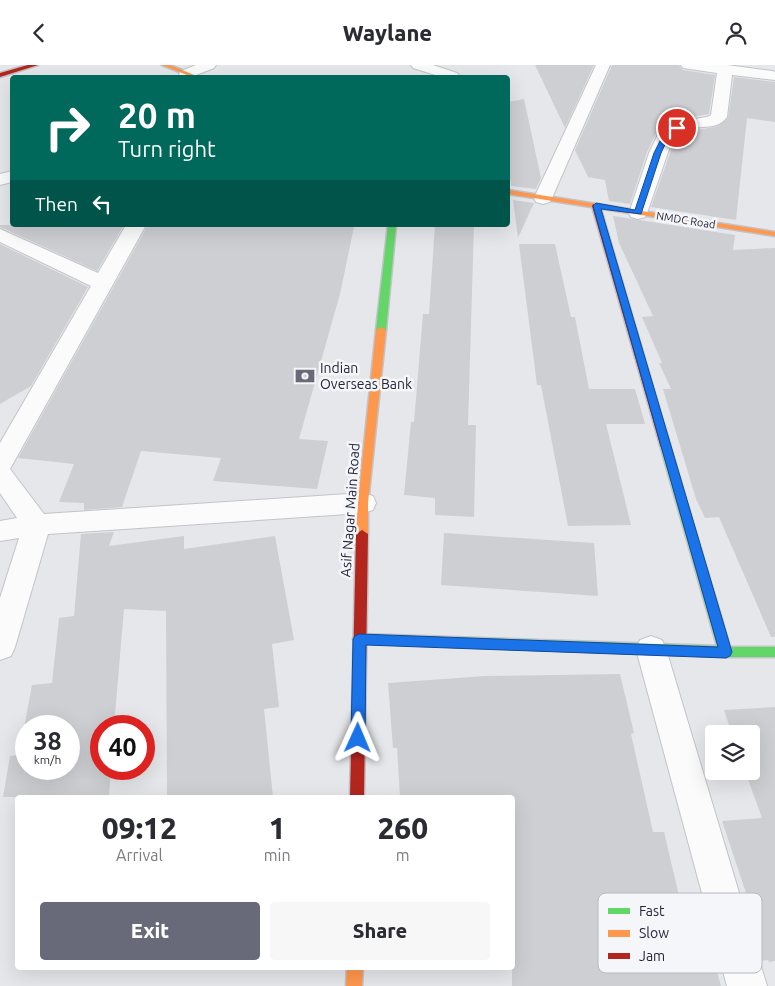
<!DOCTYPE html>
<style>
body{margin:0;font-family:Ubuntu,sans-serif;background:#f7f7f7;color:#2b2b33;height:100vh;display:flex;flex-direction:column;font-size:19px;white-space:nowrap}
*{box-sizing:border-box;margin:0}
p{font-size:16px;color:#7c7c81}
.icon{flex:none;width:28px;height:28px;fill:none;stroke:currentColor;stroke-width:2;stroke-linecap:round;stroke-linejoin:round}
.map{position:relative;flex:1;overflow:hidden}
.sheet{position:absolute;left:15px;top:730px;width:500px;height:175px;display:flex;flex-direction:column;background:#fff;border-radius:5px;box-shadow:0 5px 20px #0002}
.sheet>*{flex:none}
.banner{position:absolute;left:10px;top:10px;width:500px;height:152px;border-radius:5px;box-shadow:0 5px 20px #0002;background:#00695c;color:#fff;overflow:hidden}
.fabs{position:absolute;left:705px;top:660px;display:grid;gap:10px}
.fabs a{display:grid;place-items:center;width:55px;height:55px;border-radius:5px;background:#fff;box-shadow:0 5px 20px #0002;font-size:25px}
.speed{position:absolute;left:15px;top:650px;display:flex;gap:10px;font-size:25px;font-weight:700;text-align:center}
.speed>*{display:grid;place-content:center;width:65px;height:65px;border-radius:50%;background:#fff;box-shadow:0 5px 20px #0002;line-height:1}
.speed small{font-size:12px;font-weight:400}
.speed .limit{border:8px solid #d22;background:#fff;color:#111}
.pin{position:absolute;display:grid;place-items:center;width:42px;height:42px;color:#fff;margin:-21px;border:2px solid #fff;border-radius:50%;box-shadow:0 1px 5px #0007}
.me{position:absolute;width:55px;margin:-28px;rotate:1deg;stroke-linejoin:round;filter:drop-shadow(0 0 4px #0008)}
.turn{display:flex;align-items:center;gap:18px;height:105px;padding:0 25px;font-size:22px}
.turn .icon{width:65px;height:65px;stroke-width:2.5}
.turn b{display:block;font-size:35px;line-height:42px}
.then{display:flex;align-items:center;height:48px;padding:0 25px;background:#0003;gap:10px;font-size:19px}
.eta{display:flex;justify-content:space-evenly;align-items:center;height:85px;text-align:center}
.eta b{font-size:30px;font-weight:800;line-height:35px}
.button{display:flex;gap:10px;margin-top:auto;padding:10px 25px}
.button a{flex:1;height:58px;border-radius:5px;background:#696a79;color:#fff;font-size:20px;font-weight:800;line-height:58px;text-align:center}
.button a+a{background:#f7f7f7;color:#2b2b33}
header{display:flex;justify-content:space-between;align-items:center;height:65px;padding:0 25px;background:#fff;font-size:22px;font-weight:800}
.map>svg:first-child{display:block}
.building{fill:#cecfd3;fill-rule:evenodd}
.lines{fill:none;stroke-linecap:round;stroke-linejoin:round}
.street-casing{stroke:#c3c4c8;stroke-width:2}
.fast-casing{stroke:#c2c3c8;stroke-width:3}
.slow-casing{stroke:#c2c3c8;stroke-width:3}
.jam-casing{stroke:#c2c3c8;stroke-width:3}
.street{fill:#fbfbfc;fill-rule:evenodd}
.fast{fill:#63d668;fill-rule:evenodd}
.slow{fill:#ff974d;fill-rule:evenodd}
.jam{fill:#b3261e;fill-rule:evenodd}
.route{fill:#1a73e8;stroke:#114b97}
.labels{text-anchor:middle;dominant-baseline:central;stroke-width:5;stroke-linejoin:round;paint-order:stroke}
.far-street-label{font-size:11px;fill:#25263c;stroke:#f4f6f9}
.poi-label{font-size:14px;fill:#25263c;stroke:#f4f6f9;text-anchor:start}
.street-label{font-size:14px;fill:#25263c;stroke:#f4f6f9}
.key{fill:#f4f6f9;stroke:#b6b8c0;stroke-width:1}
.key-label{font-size:14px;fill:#25263c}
</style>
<header><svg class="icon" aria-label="back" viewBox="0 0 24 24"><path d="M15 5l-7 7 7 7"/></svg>Waylane<svg class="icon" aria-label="person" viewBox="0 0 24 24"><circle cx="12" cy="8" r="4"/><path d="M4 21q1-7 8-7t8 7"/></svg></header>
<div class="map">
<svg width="775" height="921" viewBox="0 0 775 921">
<rect width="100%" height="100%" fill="#e6e7ea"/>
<path class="building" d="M535 0H594L565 63Z
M612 0H679L683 5 715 10 709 49 680 54 659 62 647 87 630 139 609 136 605 115 588 112 575 85Z
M734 12 775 17V57L747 53 736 155 651 142 676 71 689 66 715 62 728 53Z
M524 34 541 113 536 124 511 121 508 93V37Z
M513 135 534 138 518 173Z
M613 151 735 170 733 185 775 183V572H771L719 452 705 453 696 434 663 324H671L659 298H662L642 252 653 251 619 178Z
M0 160H124L97 206 0 162Z
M148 160H286L354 162 340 229 299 374 328 376 317 424 213 416 221 393 141 386 122 442 84 445V438L59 437 74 399 18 393Z
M435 160H474L468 360H476L474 452 435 450V433L404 430 411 357H414L423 249H429Z
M0 179 88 222 31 321 0 339Z
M519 179H555L571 252H575L589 324H635L645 359H606L631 460 568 461 541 320H537Z
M114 467 109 481 184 471V484L275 471 294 575 272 579 279 642 264 644 273 732H167L166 546 124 544 114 661H101V704H111L109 732H3L10 691 19 690 32 620 52 618 59 553 74 551 81 469ZM26 661H69V704H26Z
M444 468 594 478 598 531 441 520Z
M620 609 634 668 631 669 653 767H664L688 869 711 868 719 900H715L721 921H512V732H400L397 683H393L388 618 485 611Z
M775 642V896L769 897 768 895 761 896 752 865 758 864 722 756 762 753 745 706H751V669H732L724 645Z"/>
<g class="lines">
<defs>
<path id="street" d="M196 0H216L214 3 191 12H181L179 9 181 6Z
M411 0H433L457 8 460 11 442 12 413 3Z
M596 0H610L552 133 550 137 543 139 536 137 534 133Z
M681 0H727L772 6 775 7V15L732 10 727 52C718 65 703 60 689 64 684 65 679 68 674 70L647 148 645 152 638 154 631 152 629 148 649 88 661 63 681 56 707 52 711 50 717 8 683 3Z
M12 106V117L0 120V109Z
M126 160H146L10 404 44 449 363 428 373 431 376 438 373 445 363 448 48 469 15 582 11 591 0 595V533L19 473 0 476V456L17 453 0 428V378L91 221 0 177V164L98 208Z
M651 571 662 575 666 584 767 921H727L636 584 640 575Z"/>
<path id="fast" d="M388 160H396L386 265 381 268 376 265Z
M665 377 670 380 730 582H775V592H725L355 578 353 574 355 570 359 569 717 581 660 380Z"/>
<path id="slow" d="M162 0H170L199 12H192Z
M508 125 775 167V171L508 129Z
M381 262 386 265 368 438V469L362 473 356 469 358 438 376 265Z
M347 902H363L362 921H346Z"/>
<path id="jam" d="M28 0H38L0 12V8Z
M593 139 600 141 670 380 669 382H661L660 380 592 141Z
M362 465 368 469 364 732H350L356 469Z"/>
</defs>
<use href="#street" class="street-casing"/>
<use href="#fast" class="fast-casing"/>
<use href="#slow" class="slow-casing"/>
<use href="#jam" class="jam-casing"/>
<use href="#street" class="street"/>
<use href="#fast" class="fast"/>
<use href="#slow" class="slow"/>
<use href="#jam" class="jam"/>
</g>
<path class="route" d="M677 61 681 63 670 69 661 88 641 149 601 144 732 587 730 591 726 593 366 580 365 673 363 678 358 679 353 678 351 673 353 574 355 571 359 569 718 582 593 141 596 138 635 145 654 88 664 68Z"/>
<defs>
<symbol id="bank-bare" viewBox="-9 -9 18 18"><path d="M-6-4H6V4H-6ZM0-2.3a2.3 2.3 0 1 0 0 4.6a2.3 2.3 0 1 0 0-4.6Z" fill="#696a79" stroke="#f4f6f9" stroke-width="2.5" paint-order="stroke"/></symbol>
</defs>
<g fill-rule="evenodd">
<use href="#bank-bare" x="291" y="297" width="28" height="28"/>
</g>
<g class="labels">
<g class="far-street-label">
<text transform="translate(686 155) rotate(9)">NMDC Road</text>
</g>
<g class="poi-label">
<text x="320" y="303">Indian<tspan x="320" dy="16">Overseas Bank</tspan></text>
</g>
<g class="street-label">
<text transform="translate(350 445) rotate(-86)">Asif Nagar Main Road</text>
</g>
</g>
<rect x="598" y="828" width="164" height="80" rx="8" class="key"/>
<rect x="608" y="843" width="22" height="6" fill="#63d668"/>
<rect x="608" y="865" width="22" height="7" fill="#ff974d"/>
<rect x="608" y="888" width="22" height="6" fill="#b3261e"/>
<g class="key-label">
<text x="639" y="851">Fast</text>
<text x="639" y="873">Slow</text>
<text x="639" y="896">Jam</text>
</g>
</svg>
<div class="fabs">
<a><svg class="icon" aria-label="layers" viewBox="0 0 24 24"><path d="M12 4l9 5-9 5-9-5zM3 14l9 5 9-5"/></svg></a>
</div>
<div class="speed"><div>38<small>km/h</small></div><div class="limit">40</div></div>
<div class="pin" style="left:677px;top:63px;background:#d93025"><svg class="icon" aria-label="arrive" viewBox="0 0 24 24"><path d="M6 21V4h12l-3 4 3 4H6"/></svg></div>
<svg class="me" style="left:358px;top:673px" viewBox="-20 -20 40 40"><path d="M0-17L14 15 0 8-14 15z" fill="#1a73e8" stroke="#fff" stroke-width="4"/></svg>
<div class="banner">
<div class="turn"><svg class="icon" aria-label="right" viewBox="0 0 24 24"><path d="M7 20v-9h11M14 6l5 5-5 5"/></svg><div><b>20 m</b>Turn right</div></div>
<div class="then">Then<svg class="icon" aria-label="left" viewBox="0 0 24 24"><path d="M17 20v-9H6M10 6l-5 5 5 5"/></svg></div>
</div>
<section class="sheet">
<div class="eta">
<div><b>09:12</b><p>Arrival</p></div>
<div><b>1</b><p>min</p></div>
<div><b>260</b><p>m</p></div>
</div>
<div class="button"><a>Exit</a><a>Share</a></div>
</section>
</div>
